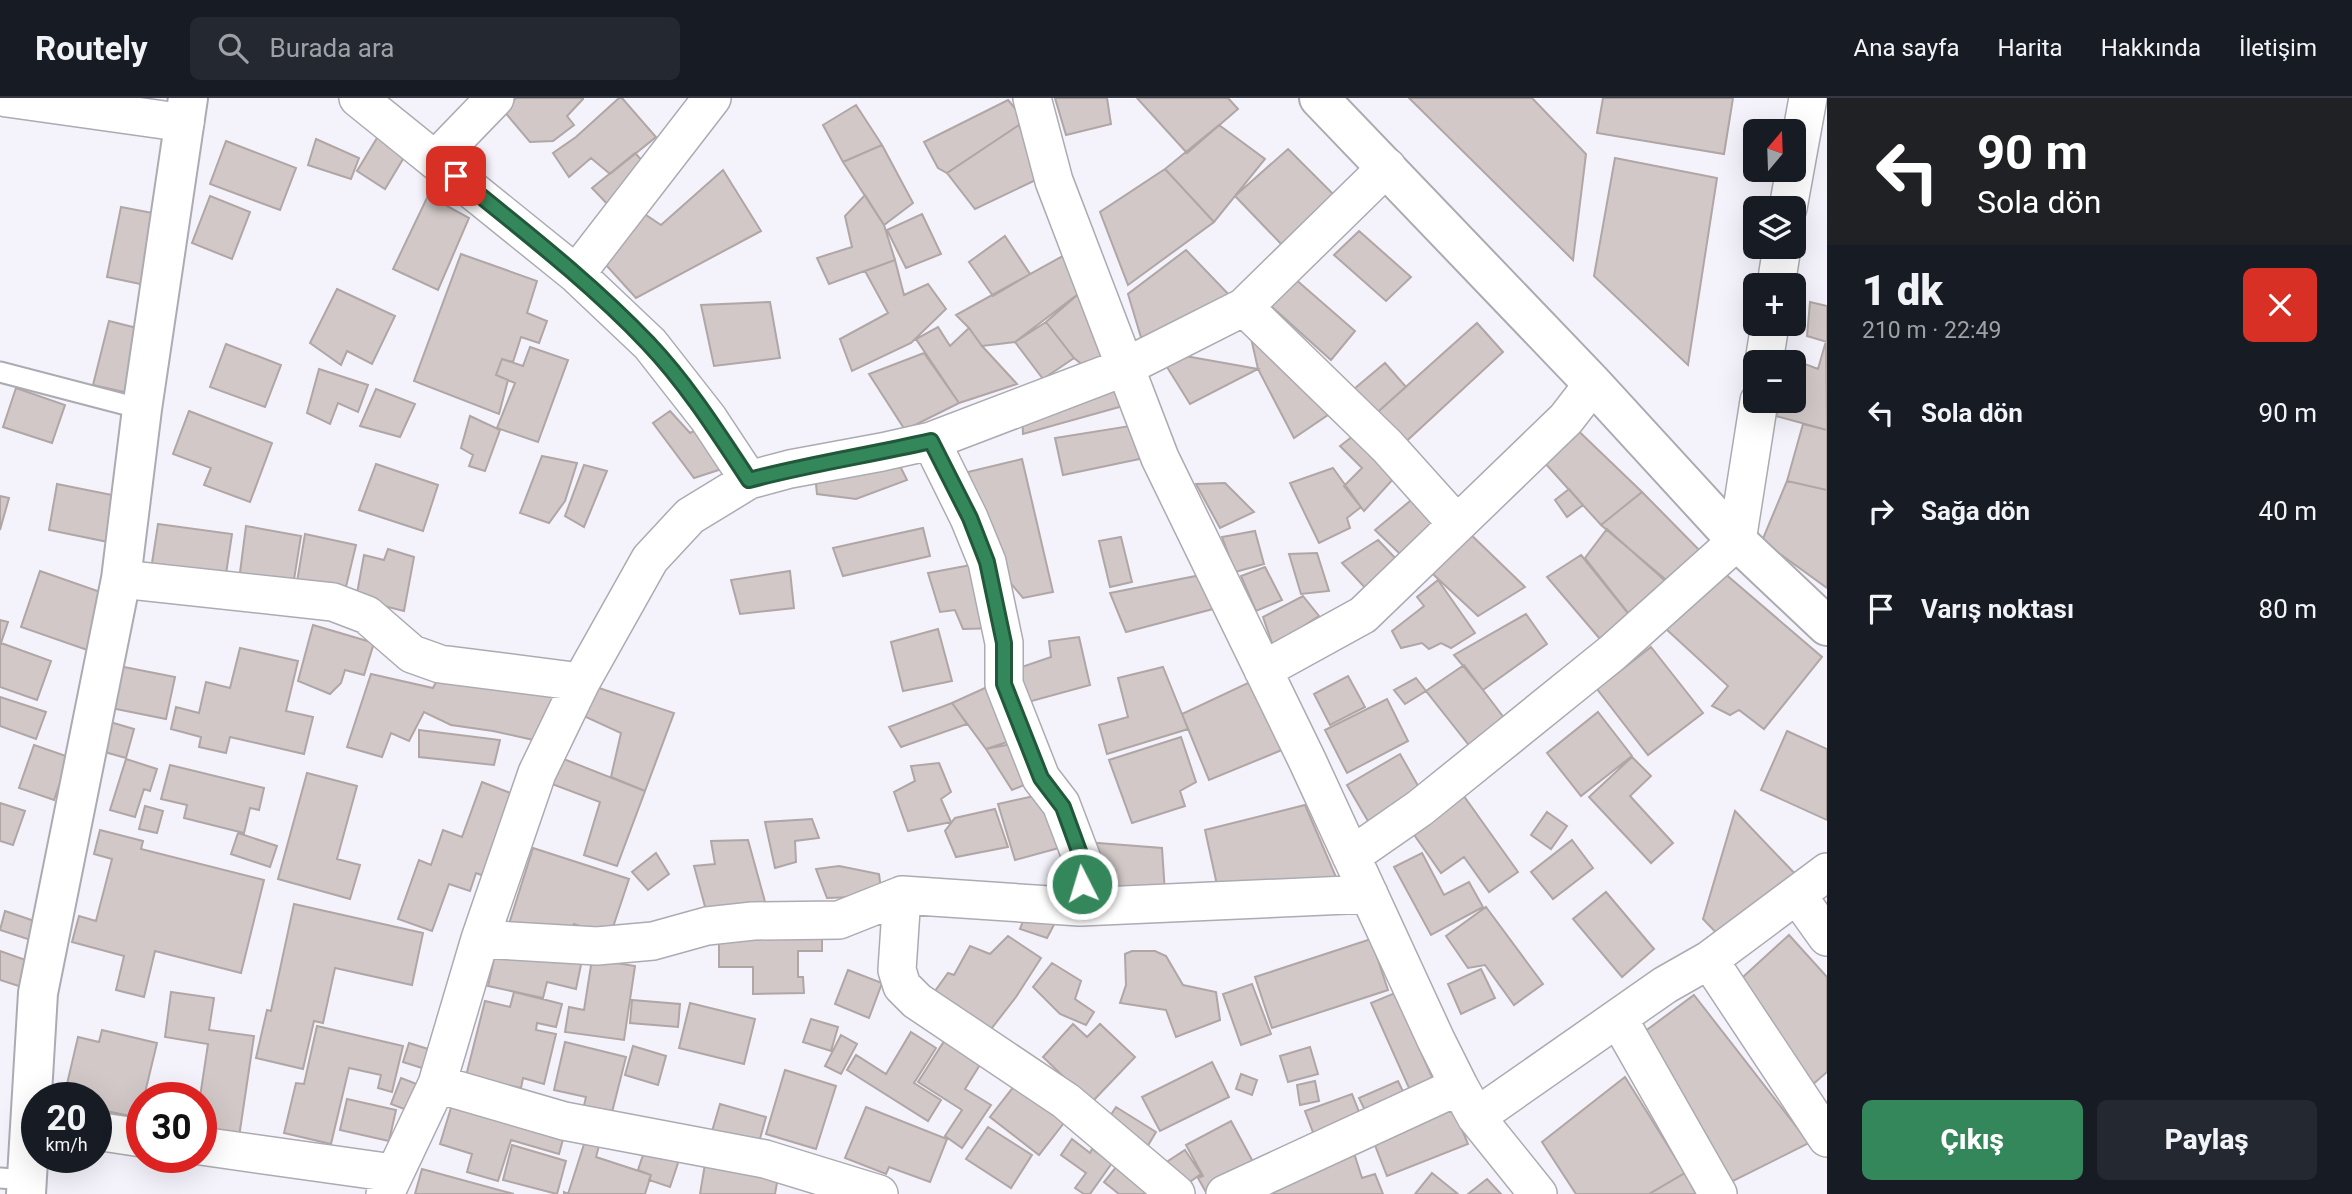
<!DOCTYPE html>
<html lang="tr">
<meta charset="utf-8">
<style>
body{margin:0;font-family:Roboto,sans-serif;background:#242831;color:#f1f3f6;height:100vh;display:flex;flex-direction:column;font-size:26px;white-space:nowrap}
*{box-sizing:border-box;margin:0}
p{font-size:23px;color:#9ea1a6}
.icon{flex:none;width:38px;height:38px;fill:none;stroke:currentColor;stroke-width:2;stroke-linecap:round;stroke-linejoin:round}
.map{position:relative;flex:1;overflow:hidden}
.panel{display:flex;flex-direction:column;background:#171b24;width:525px}
.panel>*{flex:none}
.guide{background:#202124;color:#fff;overflow:hidden}
.needle{width:46px;rotate:19deg}
.controls{position:absolute;left:1743px;top:21px;display:grid;gap:14px}
.controls a{display:grid;place-items:center;width:63px;height:63px;border-radius:10px;background:#171b24;box-shadow:0 7px 28px #0002;font-size:35px}
.speed{position:absolute;left:21px;top:984px;display:flex;gap:14px;font-size:35px;font-weight:700;text-align:center}
.speed>*{display:grid;place-content:center;width:91px;height:91px;border-radius:50%;background:#171b24;box-shadow:0 7px 28px #0002;line-height:1}
.speed small{font-size:18px;font-weight:400}
.speed .limit{border:10px solid #d22;background:#fff;color:#111}
.pin{position:absolute;display:grid;place-items:center;width:60px;height:60px;color:#fff;margin:-30px;border-radius:14px;box-shadow:0 4px 10px #0006}
.me{position:absolute;width:77px;margin:-38px;rotate:355deg;stroke-linejoin:round;filter:drop-shadow(0 0 5px #0008)}
.turn{display:flex;align-items:center;gap:24px;height:147px;padding:0 35px;font-size:32px}
.turn .icon{width:91px;height:91px;stroke-width:2.5}
.turn b{display:block;font-size:49px;line-height:60px}
.round{display:grid;place-items:center;flex:none;width:74px;height:74px;border-radius:10px;background:#242831}
.head{display:flex;align-items:center;justify-content:space-between;height:119px;padding:0 35px}
h1{font-size:42px;font-weight:800;line-height:52px}
.primary-button{display:flex;gap:14px;margin-top:auto;padding:14px 35px}
.primary-button a{flex:1;height:80px;border-radius:10px;background:#34875a;color:#fff;font-size:28px;font-weight:800;line-height:80px;text-align:center}
.primary-button a+a{background:#242831;color:#f1f3f6}
ul{padding:0;list-style:none}
li{display:flex;align-items:center;gap:21px;height:98px;padding:0 35px}
li div{flex:1}
li b{display:block;font-size:26px}
li em{font-style:normal}
header{display:flex;align-items:center;gap:42px;box-sizing:border-box;height:98px;padding:0 35px;background:#171b24;border-bottom:2px solid #363941}
header strong{font-size:33px}
nav{display:flex;gap:38px;margin-inline-start:auto;font-size:24px}
.search{width:490px;height:63px;background:#242831;display:flex;align-items:center;gap:18px;box-sizing:border-box;padding:0 24px;border-radius:10px;color:#9ea1a6;font-size:26px}
main{display:flex;flex:1;min-height:0}
.map>svg:first-child{display:block}
.building{fill:#d2c8c8;stroke:#afa6a5;stroke-width:2}
.lines{fill:none;stroke-linecap:round;stroke-linejoin:round}
.lane-casing{stroke:#acabb2;stroke-width:23}
.street-casing{stroke:#acabb2;stroke-width:40}
.secondary-casing{stroke:#acabb2;stroke-width:42}
.lane{stroke:#fff;stroke-width:19}
.street{stroke:#fff;stroke-width:37}
.secondary{stroke:#fff;stroke-width:38}
.route-casing{stroke:#22583a;stroke-width:18}
.route{stroke:#34875a;stroke-width:12}
</style>
<header>
<strong>Routely</strong>
<div class="search"><svg class="icon" aria-label="search" viewBox="0 0 24 24"><circle cx="10" cy="10" r="6"/><path d="M15 15l6 6"/></svg>Burada ara</div>
<nav><a>Ana sayfa</a><a>Harita</a><a>Hakkında</a><a>İletişim</a></nav>
</header>
<main>
<div class="map">
<svg width="1827" height="1096" viewBox="0 0 1827 1096">
<rect width="100%" height="100%" fill="#f4f2fa"/>
<path class="building" d="M516 0H583V1L567 18 574 27 553 43 530 44 503 12Z
M619 0H622L656 39 610 76 591 60 569 79 553 55 576 39Z
M1055 0H1107L1111 26 1066 37Z
M1137 0H1228L1238 11 1187 55Z
M1409 0H1532L1586 56 1573 162Z
M1603 0H1733L1724 56 1597 35Z
M1008 2 1024 21 1019 27 947 75 938 70 924 44Z
M856 7 882 47 843 64 823 27Z
M1019 27 1040 80 975 111 947 75Z
M1219 27 1265 61 1214 124 1165 71Z
M380 35 409 51 385 91 357 73Z
M316 41 359 60 351 81 308 67Z
M226 43 296 70 280 112 210 86Z
M882 47 913 105 884 127 843 64Z
M1288 51 1340 103 1286 151 1235 98Z
M635 55 649 70 613 112 592 90Z
M1615 60 1717 80 1688 267 1594 178Z
M1165 71 1214 124 1128 187 1100 114Z
M723 72 761 133 636 200 597 157 643 115 661 127Z
M435 83 453 92 447 108 469 120 438 192 393 171Z
M865 97 884 127 895 162 829 186 817 160 852 149 845 118Z
M210 98 250 114 232 161 192 145Z
M121 109 163 117 150 188 107 179Z
M922 116 941 156 906 170 887 132Z
M1359 133 1411 179 1386 203 1334 157Z
M1005 138 1030 176 993 198 969 164Z
M1186 152 1234 202 1143 246 1128 196Z
M1070 154 1082 193 1015 244 982 248 969 230 956 217Z
M461 156 537 183 527 215 547 223 539 245 521 239 513 264 502 261 496 277 508 282 499 316 414 283Z
M895 162 904 197 928 186 946 211 911 245 852 273 840 241 888 215 865 173Z
M1286 173 1355 233 1331 262 1261 199Z
M337 191 395 218 372 266 347 253 341 267 310 245Z
M1082 193 1111 261 1089 272 1074 260 1046 224Z
M770 204 780 260 714 268 701 207Z
M1810 204 1827 208V244L1807 238Z
M1244 209 1344 306 1294 340 1258 271Z
M109 223 149 233 133 296 93 287Z
M1046 224 1074 260 1043 281 1015 244Z
M1477 225 1503 254 1399 350 1371 320Z
M938 229 950 248 969 230 982 248 1017 286 959 305 916 241Z
M1826 243 1827 332 1776 318 1781 303H1794V262L1818 271Z
M226 246 281 267 265 309 210 289Z
M530 249 568 262 538 344 497 330 515 285 496 277 502 261 523 268Z
M1157 253 1258 271 1190 306Z
M924 255 959 305 905 332 869 276Z
M1385 265 1406 289 1371 320 1348 296Z
M319 271 368 287 358 314 338 305 330 326 307 315Z
M1123 283 1130 306 1023 336 1022 312Z
M16 290 65 307 52 345 3 329Z
M376 291 415 306 400 339 360 328Z
M189 313 272 345 250 404 204 387 211 370 173 356Z
M670 313 690 335 700 330 728 369 694 380 653 325Z
M470 318 500 332 485 373 469 368 473 357 461 350Z
M1566 321 1642 394 1601 427 1534 353Z
M1803 326 1827 332V392L1787 383Z
M1136 327 1149 359 1063 377 1055 340Z
M1366 328 1405 368 1364 413 1344 388 1362 370 1340 348Z
M892 352 907 382 856 401 817 396 814 366Z
M542 358 577 365 565 403 549 425 520 415Z
M1022 361 1053 494 1023 500 994 465 968 374Z
M376 366 438 387 423 433 359 412Z
M584 367 607 373 584 429 565 418Z
M1333 370 1361 409 1347 420 1350 430 1319 445 1290 385Z
M1787 383 1827 392V490L1762 443Z
M1225 385 1254 414 1220 430 1196 386Z
M57 386 122 399 113 445 49 432Z
M1569 391 1583 407 1567 419 1555 402Z
M1421 394 1444 420 1401 457 1375 432Z
M1642 394 1711 464 1678 492 1601 427Z
M0 398 9 400 0 432Z
M158 426 232 436 224 489 150 478Z
M246 428 301 438 292 494 238 490Z
M1463 429 1525 489 1478 518 1422 466Z
M923 430 930 458 843 478 833 450Z
M1607 431 1680 496 1640 530 1585 460Z
M1255 433 1264 466 1235 474 1222 439Z
M305 436 356 447 344 497 296 490Z
M1121 439 1132 484 1110 489 1099 443Z
M1378 442 1400 465 1370 495 1342 465Z
M388 451 414 459 404 513 356 501 364 457 384 462Z
M1317 455 1329 493 1301 496 1289 456Z
M1581 457 1640 530 1612 555 1547 479Z
M987 464 1000 530 963 531 955 512 940 514 928 475Z
M1265 469 1282 502 1256 513 1241 478Z
M40 473 112 498 93 554 21 529Z
M790 473 794 510 740 516 731 482Z
M1723 474 1822 559 1764 631 1739 612 1730 617 1712 608 1728 588 1666 531Z
M1201 477 1213 511 1126 534 1110 495Z
M1438 482 1475 535 1451 550 1441 545 1429 551 1422 545 1401 550 1392 533 1424 508 1417 499Z
M1303 498 1319 518 1273 548 1263 519Z
M1526 516 1547 546 1483 592 1454 557Z
M0 522 8 524 1 545 51 563 37 602 0 589Z
M313 527 374 545 364 577 345 572 341 585 330 596 298 583Z
M938 531 952 583 903 593 891 544Z
M1079 539 1090 587 1013 608 1007 574 1051 559 1049 543Z
M1651 549 1703 615 1648 657 1597 591Z
M240 550 298 563 286 613 313 619 304 656 230 639 226 655 199 649 201 639 171 631 176 609 199 615 206 584 230 590Z
M1464 567 1511 629 1476 656 1426 593Z
M119 568 175 579 166 621 111 610Z
M1163 569 1188 631 1107 656 1099 627 1128 619 1118 580Z
M371 576 433 590 438 580 557 590 538 643 493 633 451 627 424 614 409 643 391 635 382 659 347 649Z
M1348 578 1365 609 1330 627 1314 596Z
M1416 580 1426 593 1405 606 1394 592Z
M581 584 674 615 645 693 611 679 621 635 575 614Z
M998 584 1027 643 1007 644 986 651 952 605Z
M1250 584 1282 652 1209 682 1182 616Z
M0 599 46 614 36 641 0 628Z
M1387 601 1408 643 1347 675 1325 632Z
M952 605 967 626 901 649 889 629Z
M1598 614 1632 658 1581 698 1547 655Z
M110 624 134 631 126 660 101 653Z
M419 632 500 642 494 667 419 659Z
M1787 633 1827 651V722L1761 692Z
M1181 639 1196 684 1180 693 1185 708 1132 725 1109 662Z
M1027 643 1041 680 1012 692 986 651Z
M34 647 69 659 54 702 19 690Z
M1400 656 1425 700 1372 730 1347 687Z
M556 658 645 693 617 768 584 757 600 704 544 683Z
M1632 659 1651 678 1630 698 1673 745 1651 765 1589 699Z
M126 661 157 671 150 693 144 691 135 719 110 712Z
M939 665 951 694 941 701 951 724 908 733 894 694 915 683 911 668Z
M170 667 264 690 259 712 250 710 244 735 184 720 187 707 161 701Z
M307 675 357 688 337 761 360 767 350 801 278 781Z
M482 684 526 701 497 783 476 775 470 793 449 786 432 833 398 821 419 762 431 767 443 732 462 739Z
M1052 694 1059 750 1015 762 998 706Z
M1461 694 1518 774 1489 794 1464 759 1441 775 1410 731Z
M0 705 25 713 13 747 0 743Z
M1305 707 1339 786 1219 796 1205 732Z
M145 708 163 713 157 735 139 731Z
M995 711 1008 749 956 759 945 733 955 720Z
M1735 713 1800 781 1724 843 1703 821Z
M1547 714 1567 728 1551 751 1531 737Z
M812 721 819 740 795 743 796 764 775 770 765 724Z
M100 732 143 743 141 751 264 782 241 875 155 853 144 899 116 892 124 858 72 844 79 818 96 823 112 761 94 756Z
M238 735 277 748 270 769 231 756Z
M748 742 767 811 707 816 694 768 715 766 711 743Z
M1572 742 1593 770 1553 801 1531 774Z
M1085 744 1162 750 1165 795 1092 786Z
M533 750 629 781 610 838 574 826 567 845 509 826Z
M656 755 669 776 648 792 632 774Z
M1422 755 1444 797 1469 784 1483 809 1431 837 1394 769Z
M839 768 879 776 882 798 827 800 816 771Z
M1606 794 1654 851 1622 879 1573 821Z
M294 806 423 835 412 887 335 870 323 925 314 923 303 971 256 960 267 912 271 913Z
M1486 809 1543 886 1514 907 1485 867 1468 870 1446 838Z
M5 813 46 827 40 845 0 832Z
M1059 817 1047 840 1020 831 1025 818Z
M822 836V853H798V879H803L804 895 753 896V869H719V837Z
M1789 837 1827 879V974L1812 987 1733 888Z
M1008 838 1041 860 1016 899 988 935 930 900 948 875 954 877 970 848 990 856Z
M1371 841 1388 892 1272 930 1255 879Z
M496 852 583 857 576 891 547 884 543 900 488 888Z
M0 853 37 866 28 891 0 882Z
M1132 853H1155L1166 858 1183 887 1216 894 1220 922 1176 939 1166 912 1120 905 1126 887 1125 856Z
M592 861 635 868 624 942 565 934 569 909 584 912Z
M1052 865 1081 883 1075 901 1094 914 1086 927 1060 916 1033 889Z
M1481 871 1495 900 1461 916 1448 886Z
M848 872 882 885 869 920 835 906Z
M1252 886 1271 936 1241 947 1223 896Z
M171 894 214 900 209 932 254 938 239 1039 201 1033 200 999 208 946 165 939Z
M514 894 562 906 556 929 537 925 536 932 556 936 544 986 523 980 521 990 466 978 485 903 510 909Z
M1395 895 1436 988 1413 999 1371 905Z
M1694 897 1809 1045 1729 1085 1640 937Z
M632 902 680 906 678 929 630 925Z
M690 905 755 921 744 966 679 950Z
M811 921 838 929 831 953 803 944Z
M1073 926 1087 939 1100 926 1135 959 1091 1005 1043 959Z
M317 928 403 948 392 994 378 990 381 977 349 970 331 1046 284 1035 296 985 304 986Z
M102 932 157 945 144 999H142L140 1020 96 1011V999H64L78 939 99 944Z
M911 934 936 950 914 985 941 1002 928 1023 847 972 856 957 886 976Z
M950 934 986 957 965 991 991 1007 962 1050 945 1038 962 1012 918 984Z
M841 937 857 946 841 976 825 968Z
M565 944 626 959 608 1030 580 1024 586 999 554 992Z
M409 945 444 956 438 975 403 964Z
M633 948 666 958 658 987 625 977Z
M1310 949 1318 976 1288 984 1280 958Z
M1212 964 1229 999 1160 1033 1142 999Z
M785 972 836 988 816 1051 766 1036Z
M1241 976 1257 982 1252 997 1236 991Z
M1625 979 1685 1075 1649 1096H1576L1542 1044Z
M401 980 427 990 417 1016 391 1006Z
M1018 983 1067 1021 1039 1057 990 1019Z
M1315 983 1319 1003 1300 1007 1297 987Z
M1398 983 1409 1006 1370 1023 1359 1000Z
M1352 996 1361 1019 1314 1037 1305 1013Z
M454 1000 565 1034 559 1056 511 1042 498 1083 467 1074 472 1056 440 1046Z
M347 1001 396 1012 389 1043 340 1032Z
M1451 1005 1468 1046 1387 1078 1371 1037Z
M720 1006 766 1019 756 1055 708 1047Z
M866 1009 947 1041 930 1084 889 1069 886 1076 845 1060Z
M1116 1009 1156 1034 1144 1054 1103 1029Z
M1231 1023 1258 1073 1207 1096 1198 1080 1203 1078 1186 1047Z
M988 1029 1032 1057 1011 1090 966 1061Z
M586 1040 600 1044 596 1059 651 1077 645 1096H564V1094L568 1096Z
M1072 1041 1090 1055 1092 1051 1112 1065 1090 1096H1084L1075 1090 1086 1075 1061 1057Z
M512 1047 566 1063 557 1096 503 1082Z
M645 1051 679 1062 670 1089 649 1082 651 1077 638 1072Z
M1185 1052 1201 1076 1181 1090 1165 1065Z
M1354 1055 1362 1080 1375 1076 1383 1096H1239Z
M706 1060 779 1073 775 1096H700Z
M1121 1063 1151 1088 1144 1096H1119L1104 1084Z
M422 1071 514 1096H415Z
M1432 1075 1458 1096H1415Z
M1685 1075 1696 1096H1649Z
M1487 1081 1501 1096H1468Z"/>
<g class="lines">
<defs>
<path id="lane" d="M0 274 142 311
M0 1080 26 1082"/>
<path id="street" d="M7 0 185 25
M358 0 576 176 650 246 708 320 749 382
M1032 0 1054 83 1160 360 1307 662 1436 942 1459 988 1476 1019 1538 1096
M436 61 495 0
M1788 110 1808 0
M576 176 712 0
M1776 187 1782 149
M1244 209 1387 348 1457 426
M1764 264 1770 226
M931 343 969 420 987 464 1004 545V586L1041 680 1061 706 1083 764 1080 809
M121 481 333 504 367 517 412 556 440 566 581 584
M1263 572 1363 517 1566 321 1593 286
M1351 758 1420 710 1612 555 1737 443 1759 303
M902 797 897 872 902 888 917 903 1066 1003 1176 1096
M1797 797 1827 839
M480 841 597 848 653 843 707 828 753 823 839 822 902 797 1080 809 1369 796
M1709 862 1827 1040
M1618 920 1718 1096
M437 986 564 1023 765 1061 879 1096
M1476 1019 1665 887 1709 862 1827 774
M96 1033 142 1040
M201 1048 393 1075
M385 1096 437 986 480 841 537 675 581 584 650 461 690 418 749 382 790 371 882 354 931 343 1125 269 1157 253 1244 209 1387 69
M1225 1096 1459 988"/>
<path id="secondary" d="M1319 0 1593 286 1737 443 1827 528
M26 1096 38 895 121 481 142 311 188 0"/>
</defs>
<use href="#lane" class="lane-casing"/>
<use href="#street" class="street-casing"/>
<use href="#secondary" class="secondary-casing"/>
<use href="#lane" class="lane"/>
<use href="#street" class="street"/>
<use href="#secondary" class="secondary"/>
</g>
<g class="lines">
<defs>
<path id="route" d="M456 78C521 131 589 183 648 245 687 286 718 335 749 382 809 366 870 357 931 343L970 420 987 464 1004 545V586L1041 680 1063 709 1083 764 1082 786"/>
</defs>
<use href="#route" class="route-casing"/>
<use href="#route" class="route"/>
</g>
</svg>
<div class="controls">
<a><svg class="needle" viewBox="-14 -14 28 28"><path d="M0-13l5 13h-10z" fill="#e53935"/><path d="M0 13l5-13h-10z" fill="#9ea1a6"/></svg></a>
<a><svg class="icon" aria-label="layers" viewBox="0 0 24 24"><path d="M12 4l9 5-9 5-9-5zM3 14l9 5 9-5"/></svg></a>
<a>+</a>
<a>−</a>
</div>
<div class="speed"><div>20<small>km/h</small></div><div class="limit">30</div></div>
<div class="pin" style="left:456px;top:78px;background:#d93025"><svg class="icon" aria-label="arrive" viewBox="0 0 24 24"><path d="M6 21V4h12l-3 4 3 4H6"/></svg></div>
<svg class="me" style="left:1082px;top:786px" viewBox="-20 -20 40 40"><circle r="17" fill="#34875a" stroke="#fff" stroke-width="3"/><path d="M0-11L8 9 0 5-8 9z" fill="#fff"/></svg>
</div>
<section class="panel">
<div class="guide">
<div class="turn"><svg class="icon" aria-label="left" viewBox="0 0 24 24"><path d="M17 20v-9H6M10 6l-5 5 5 5"/></svg><div><b>90 m</b>Sola dön</div></div>
</div>
<div class="head"><div><h1>1 dk</h1><p>210 m · 22:49</p></div><a class="round" style="background:#d93025;color:#fff"><svg class="icon" aria-label="close" viewBox="0 0 24 24"><path d="M6 6l12 12M18 6L6 18"/></svg></a></div>
<ul>
<li><svg class="icon" aria-label="left" viewBox="0 0 24 24"><path d="M17 20v-9H6M10 6l-5 5 5 5"/></svg><div><b>Sola dön</b></div><em>90 m</em></li>
<li><svg class="icon" aria-label="right" viewBox="0 0 24 24"><path d="M7 20v-9h11M14 6l5 5-5 5"/></svg><div><b>Sağa dön</b></div><em>40 m</em></li>
<li><svg class="icon" aria-label="arrive" viewBox="0 0 24 24"><path d="M6 21V4h12l-3 4 3 4H6"/></svg><div><b>Varış noktası</b></div><em>80 m</em></li>
</ul>
<div class="primary-button"><a>Çıkış</a><a>Paylaş</a></div>
</section>
</main>
